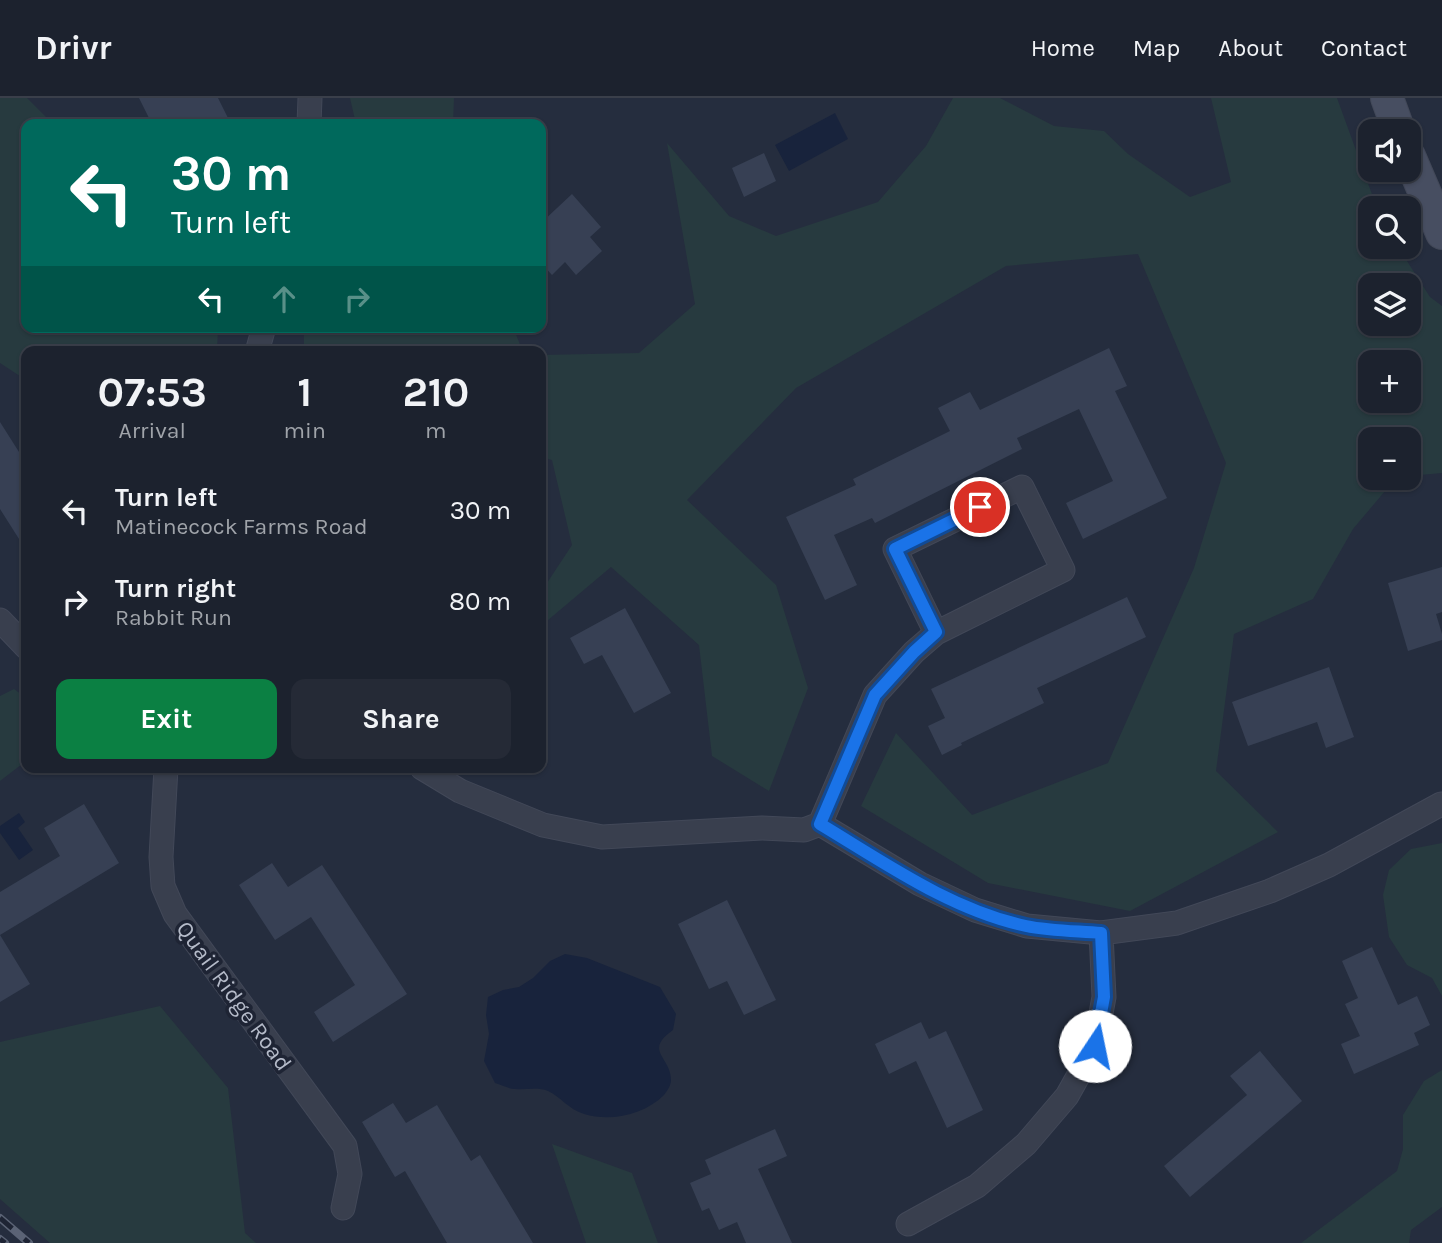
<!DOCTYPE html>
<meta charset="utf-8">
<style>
body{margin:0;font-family:Karla,sans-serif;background:#252a36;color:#f1f3f6;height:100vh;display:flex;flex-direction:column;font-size:26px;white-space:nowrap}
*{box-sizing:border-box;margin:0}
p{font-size:23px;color:#a0a4aa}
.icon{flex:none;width:38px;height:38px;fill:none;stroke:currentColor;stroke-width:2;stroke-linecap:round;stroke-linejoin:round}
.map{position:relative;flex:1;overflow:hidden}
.drawer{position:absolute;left:21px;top:248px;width:525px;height:427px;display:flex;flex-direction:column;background:#1c222e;border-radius:14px;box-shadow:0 2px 5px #0004,0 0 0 2px #3a3f4a}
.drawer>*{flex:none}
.hud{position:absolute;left:21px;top:21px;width:525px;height:214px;border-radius:14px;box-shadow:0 2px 5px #0004,0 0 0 2px #3a3f4a;background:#00695c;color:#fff;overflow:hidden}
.buttons{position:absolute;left:1358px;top:21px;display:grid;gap:14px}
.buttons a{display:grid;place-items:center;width:63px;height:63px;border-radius:14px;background:#1c222e;box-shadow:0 2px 5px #0004,0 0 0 2px #3a3f4a;font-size:35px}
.pin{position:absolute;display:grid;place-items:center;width:60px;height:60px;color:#fff;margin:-30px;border:4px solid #fff;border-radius:50%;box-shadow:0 2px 7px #0007}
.me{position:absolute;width:77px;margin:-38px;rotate:11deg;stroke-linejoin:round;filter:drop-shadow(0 0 5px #0008)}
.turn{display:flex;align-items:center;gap:24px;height:147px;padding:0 35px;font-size:32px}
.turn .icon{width:91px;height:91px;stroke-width:2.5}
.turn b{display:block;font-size:49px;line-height:60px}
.lanes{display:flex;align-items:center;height:66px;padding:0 35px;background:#0003;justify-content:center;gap:35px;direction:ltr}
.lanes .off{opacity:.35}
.eta{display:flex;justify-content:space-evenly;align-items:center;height:119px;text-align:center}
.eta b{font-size:42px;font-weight:700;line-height:49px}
.primary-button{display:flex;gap:14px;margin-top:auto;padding:14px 35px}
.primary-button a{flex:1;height:80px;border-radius:14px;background:#0b8043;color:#fff;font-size:28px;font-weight:700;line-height:80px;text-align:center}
.primary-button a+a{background:#252a36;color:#f1f3f6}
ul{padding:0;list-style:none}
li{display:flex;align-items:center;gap:21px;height:91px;padding:0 35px}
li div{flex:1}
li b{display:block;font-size:26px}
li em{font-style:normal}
header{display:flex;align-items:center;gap:42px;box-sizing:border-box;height:98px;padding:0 35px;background:#1c222e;border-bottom:2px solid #3a3f4a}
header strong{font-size:33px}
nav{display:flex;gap:38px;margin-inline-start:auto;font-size:24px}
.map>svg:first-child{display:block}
.green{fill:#273a3f;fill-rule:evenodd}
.water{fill:#18233c}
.building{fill:#374054}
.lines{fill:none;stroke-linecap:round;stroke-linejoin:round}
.street-casing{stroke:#424858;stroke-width:25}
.secondary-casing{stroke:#424858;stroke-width:34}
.street{stroke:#393f4e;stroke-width:23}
.secondary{stroke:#474e61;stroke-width:32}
.rail-casing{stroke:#5b6375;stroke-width:8}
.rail{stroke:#1e2434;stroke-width:5;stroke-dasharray:16;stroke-linecap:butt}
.route-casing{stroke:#114b97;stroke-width:18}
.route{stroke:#1a73e8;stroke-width:12}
.labels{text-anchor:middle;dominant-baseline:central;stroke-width:7;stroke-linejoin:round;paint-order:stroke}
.street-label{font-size:23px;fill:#b5bbc9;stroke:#1e2434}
</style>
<header>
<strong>Drivr</strong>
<nav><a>Home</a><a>Map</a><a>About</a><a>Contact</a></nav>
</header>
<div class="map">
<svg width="1442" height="1145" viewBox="0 0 1442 1145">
<rect width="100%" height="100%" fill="#252d3e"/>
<path class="green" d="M0 0H27L53 26H26V229H218L217 254H26V282L0 265Z
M350 0H454L453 26H356Z
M953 0H1000L1054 28 1104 33 1128 56 1190 99 1231 84 1211 0H1337L1377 110H1370V149H1398L1430 199 1442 208V375L1409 378V341H1370V380H1396L1353 431 1313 501 1234 536 1216 673 1278 734 1130 813 988 785 861 708 896 635 972 717 1108 665 1194 470 1226 365 1138 156 1006 168 796 290 687 402 776 487 808 590 769 693 712 658 699 547 611 469 541 528V494L572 447 552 362 541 359V257L639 255 695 206 667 45 729 118 776 138 878 104 926 48ZM1370 187H1409V226H1370ZM1370 264H1409V303H1370Z
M304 229H513L523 254H304Z
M14 591 26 600V663L0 683V598Z
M1442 745V898L1432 880 1407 867 1389 839 1383 797 1389 772 1411 751Z
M160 908 228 990 245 1135 256 1145H50L0 1101V944Z
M1442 972V1109L1411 1132 1409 1145H1301L1397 1073 1403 1051V1017L1424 983Z
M552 1046 632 1075 658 1145H586Z"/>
<path class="water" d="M835 15 848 41 789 73 775 47Z
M19 715 25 724 18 730 33 752 19 762 0 735V728Z
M565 856 587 860 660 889 676 916 673 932C643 953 671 959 671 982 671 988 667 993 664 997 644 1017 611 1024 584 1016 568 1011 561 999 548 993 538 989 526 992 515 991 509 991 502 987 495 985L484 963 489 936 486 917 488 899 503 892 519 889 533 880 550 863Z"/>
<path class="building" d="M139 0H218L231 26H152Z
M764 55 776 83 744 99 732 70Z
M572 96 601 129 590 139 602 153 576 177 565 164 552 177 541 165V125Z
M1109 250 1127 288 1115 293 1167 400 1083 441 1066 405 1113 383 1079 311 1017 340 1022 351 875 425 872 420 834 437 857 487 825 502 786 419 856 387 853 381 950 333 938 310 970 294 980 312Z
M0 324 26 365V452L0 411Z
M1442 469V514L1436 516 1442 536V542L1408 553 1388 485Z
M1127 499 1146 539 1037 590 1044 605 961 645 962 647 942 657 928 628 945 620 931 591Z
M625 510 671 595 634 615 602 557 584 566 570 540Z
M1329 569 1354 639 1326 650 1317 624 1248 648 1232 604Z
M84 706 119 765 0 837 30 886 0 904V794L60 758 44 730Z
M272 765 288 789 322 767 407 896 333 944 314 914 355 887 311 819 275 842 239 787Z
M727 802 776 902 744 917 727 883 709 891 678 826Z
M1372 849 1398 907 1417 898 1430 927 1414 935 1419 947 1354 976 1341 946 1360 938 1345 906 1358 900 1342 863Z
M921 924 929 941 946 933 983 1012 947 1030 916 963 889 976 875 946Z
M1260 953 1302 1003 1190 1099 1164 1068 1247 997 1230 978Z
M393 1005 406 1025 437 1007 471 1063 480 1057 533 1145H447L405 1073 395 1079 362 1024Z
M775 1031 787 1058 758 1071 792 1145H746L737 1124 719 1132 709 1110 702 1113 690 1085 711 1076 705 1062Z"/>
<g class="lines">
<defs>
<path id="street" d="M309 26 310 0
M257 254 264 229
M0 522 26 549
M166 670 161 759 163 788 175 816 345 1048 350 1076 343 1110
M422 670 460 693 543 727 602 739 762 730 804 732 820 726
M820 726 875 597 914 554 936 535 1063 472 1022 389 895 451 936 535
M820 726 920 786 975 812 1027 828 1101 835 1177 825 1270 793 1329 767 1441 706
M908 1126 977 1088 1026 1046 1067 998 1095 948 1104 899 1101 835"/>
<path id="secondary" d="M1387 0 1399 33
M1409 58 1442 135"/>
</defs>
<use href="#street" class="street-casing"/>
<use href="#secondary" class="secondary-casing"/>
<use href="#street" class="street"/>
<use href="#secondary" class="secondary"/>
<defs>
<path id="rail" d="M0 1120 29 1145
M0 1141 5 1145"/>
</defs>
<use href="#rail" class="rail-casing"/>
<use href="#rail" class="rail"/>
</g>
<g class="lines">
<defs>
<path id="route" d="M980 409 895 451 936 534 914 554 875 597 820 726C885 765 951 812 1026 828 1050 833 1077 833 1101 835L1104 899 1095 948"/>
</defs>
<use href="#route" class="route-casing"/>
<use href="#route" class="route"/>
</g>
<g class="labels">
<g class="street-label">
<text transform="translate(234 898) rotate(54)">Quail Ridge Road</text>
</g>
</g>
</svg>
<div class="buttons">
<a><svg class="icon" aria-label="sound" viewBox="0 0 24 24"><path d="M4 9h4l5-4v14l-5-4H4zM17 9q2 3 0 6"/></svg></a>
<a><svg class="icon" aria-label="search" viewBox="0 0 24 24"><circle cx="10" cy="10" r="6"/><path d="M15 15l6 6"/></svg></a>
<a><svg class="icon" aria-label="layers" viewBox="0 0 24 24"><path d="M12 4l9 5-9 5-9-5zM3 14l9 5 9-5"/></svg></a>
<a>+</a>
<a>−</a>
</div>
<div class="pin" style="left:980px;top:409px;background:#d93025"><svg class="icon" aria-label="arrive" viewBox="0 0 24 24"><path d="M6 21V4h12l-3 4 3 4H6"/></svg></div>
<svg class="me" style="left:1095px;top:948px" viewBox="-20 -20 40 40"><circle r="19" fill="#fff"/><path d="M0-13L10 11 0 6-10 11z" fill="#1a73e8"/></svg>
<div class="hud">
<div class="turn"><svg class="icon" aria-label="left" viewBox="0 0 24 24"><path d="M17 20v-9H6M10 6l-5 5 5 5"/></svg><div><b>30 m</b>Turn left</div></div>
<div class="lanes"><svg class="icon" aria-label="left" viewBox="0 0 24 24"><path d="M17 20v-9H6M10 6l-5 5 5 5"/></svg><svg class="icon off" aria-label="ahead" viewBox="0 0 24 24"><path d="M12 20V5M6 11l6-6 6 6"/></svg><svg class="icon off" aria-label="right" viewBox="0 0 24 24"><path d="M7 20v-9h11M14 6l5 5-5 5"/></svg></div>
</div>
<section class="drawer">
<div class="eta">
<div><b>07:53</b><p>Arrival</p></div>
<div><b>1</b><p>min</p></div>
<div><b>210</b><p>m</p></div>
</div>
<ul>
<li><svg class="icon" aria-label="left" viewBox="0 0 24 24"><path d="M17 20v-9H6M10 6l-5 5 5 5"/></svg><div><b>Turn left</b><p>Matinecock Farms Road</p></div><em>30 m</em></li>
<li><svg class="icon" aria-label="right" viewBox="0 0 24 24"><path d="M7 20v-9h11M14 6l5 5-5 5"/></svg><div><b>Turn right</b><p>Rabbit Run</p></div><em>80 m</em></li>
</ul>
<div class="primary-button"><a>Exit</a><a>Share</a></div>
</section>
</div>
